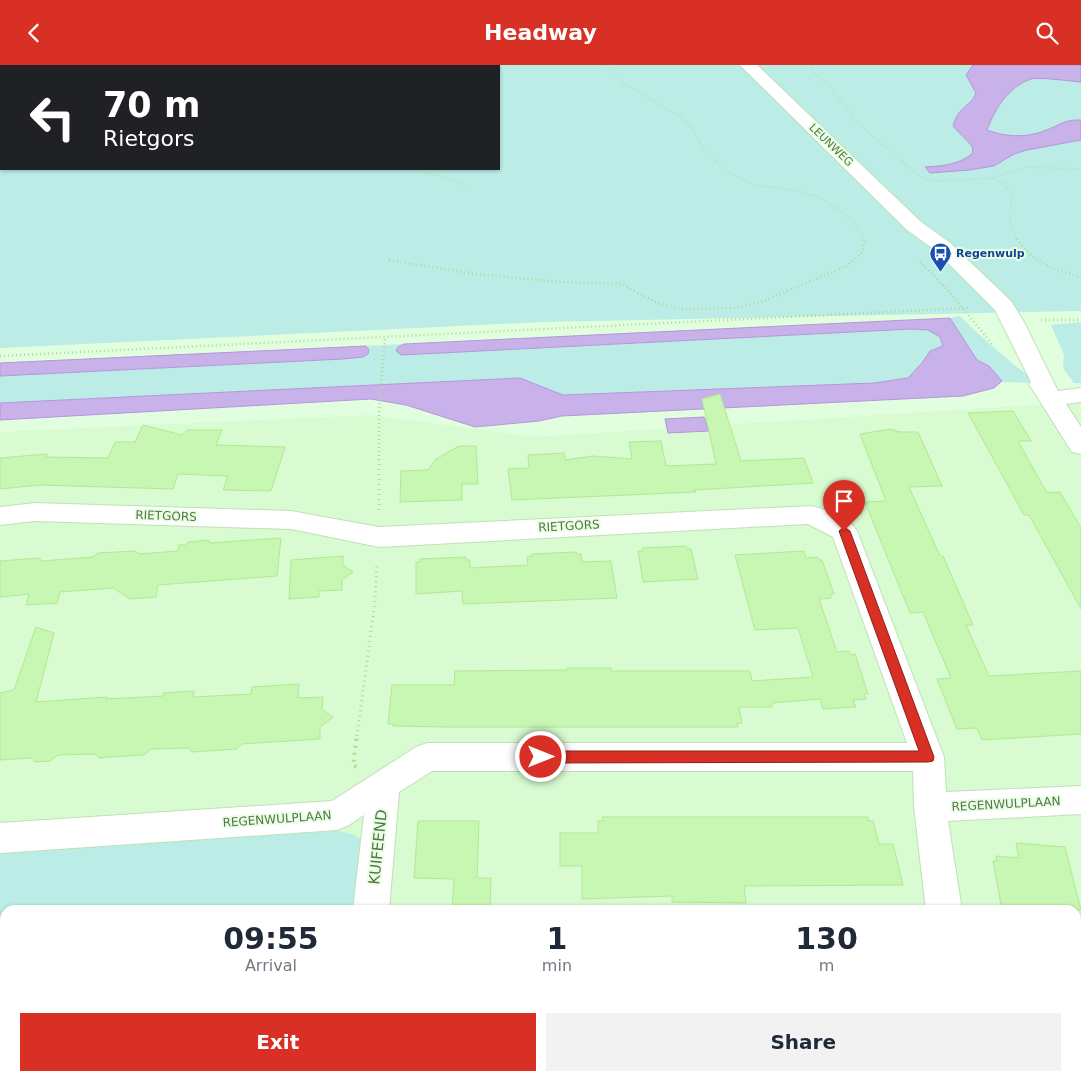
<!DOCTYPE html>
<style>
body{margin:0;font-family:"DejaVu Sans",sans-serif;background:#f2f2f3;color:#1f2937;height:100vh;display:flex;flex-direction:column;font-size:19px;white-space:nowrap}
*{box-sizing:border-box;margin:0}
p{font-size:16px;color:#747a83}
.icon{flex:none;width:28px;height:28px;fill:none;stroke:currentColor;stroke-width:2;stroke-linecap:round;stroke-linejoin:round}
.map{position:relative;flex:1;overflow:hidden}
.drawer{position:absolute;left:0px;top:840px;width:1081px;height:176px;display:flex;flex-direction:column;background:#fff;border-radius:15px 15px 0 0;box-shadow:0 1px 4px #0004}
.drawer>*{flex:none}
.guide{position:absolute;left:0px;top:0px;width:500px;height:105px;box-shadow:0 1px 4px #0004;background:#202124;color:#fff;overflow:hidden}
.pin{position:absolute;display:grid;place-items:center;width:42px;height:42px;color:#fff;margin:-51px -21px;border-radius:50% 50% 50% 0;rotate:-45deg;box-shadow:0 0 5px #0007}
.pin .icon{rotate:45deg}
.me{position:absolute;width:55px;margin:-28px;rotate:90deg;stroke-linejoin:round;filter:drop-shadow(0 0 4px #0008)}
.turn{display:flex;align-items:center;gap:18px;height:105px;padding:0 20px;font-size:22px}
.turn .icon{width:65px;height:65px;stroke-width:2.5}
.turn b{display:block;font-size:35px;line-height:42px}
.eta{display:flex;justify-content:space-evenly;align-items:center;height:85px;text-align:center}
.eta b{font-size:30px;font-weight:600;line-height:35px}
.primary-button{display:flex;gap:10px;margin-top:auto;padding:10px 20px}
.primary-button a{flex:1;height:58px;border-radius:0px;background:#d93025;color:#fff;font-size:20px;font-weight:600;line-height:58px;text-align:center}
.primary-button a+a{background:#f2f2f3;color:#1f2937}
header{display:flex;justify-content:space-between;align-items:center;height:65px;padding:0 20px;background:#d93025;color:#fff;font-size:22px;font-weight:600}
.map>svg:first-child{display:block}
.residential{fill:#d8fbd1;fill-rule:evenodd}
.green{fill:#bbece6;fill-rule:evenodd}
.water{fill:#c9b1e9;stroke:#b596db}
.building{fill:#c8f6b3;stroke:#afea92}
.lines{fill:none;stroke-linecap:round;stroke-linejoin:round}
.street-casing{stroke:#c0e0b6;stroke-width:2}
.path-far3{stroke:#adda97;stroke-width:2;stroke-dasharray:0.5 2.5;stroke-linecap:butt}
.path-far2{stroke:#adda97;stroke-width:2.5;stroke-dasharray:1 3;stroke-linecap:butt}
.path-far1{stroke:#adda97;stroke-width:3;stroke-dasharray:1 4;stroke-linecap:butt}
.path{stroke:#adda97;stroke-width:4;stroke-dasharray:2 5;stroke-linecap:butt}
.street{fill:#fff;fill-rule:evenodd}
.route{fill:#d93025;stroke:#8d1f18}
.labels{text-anchor:middle;dominant-baseline:central;stroke-width:4;stroke-linejoin:round;paint-order:stroke}
.far-street-label{font-size:11px;fill:#567644;stroke:#e8ffe6}
.far-transit-label{font-size:11px;font-weight:bold;fill:#164399;stroke:#e8ffe6;text-anchor:start}
.street-label{font-size:12px;fill:#567644;stroke:#e8ffe6}
.near-street-label{font-size:15px;fill:#567644;stroke:#e8ffe6}
</style>
<header><svg class="icon" aria-label="back" viewBox="0 0 24 24"><path d="M15 5l-7 7 7 7"/></svg>Headway<svg class="icon" aria-label="search" viewBox="0 0 24 24"><circle cx="10" cy="10" r="6"/><path d="M15 15l6 6"/></svg></header>
<div class="map">
<svg width="1081" height="1016" viewBox="0 0 1081 1016">
<rect width="100%" height="100%" fill="#e1fede"/>
<path class="residential" d="M1081 337V1016H0V367L370 350 535 372ZM5 845H1076V1011H5Z"/>
<path class="green" d="M0 0H1081V246L542 257 0 283ZM1 1H499V104H1Z
M960 251C976 267 994 283 1012 298 1020 305 1029 309 1035 318L1000 317 989 301 977 295 950 253Z
M1081 257V318H1074L1063 303 1064 290 1051 260Z
M911 264C925 265 941 264 943 281L930 286 922 298 908 313 874 318 563 330 520 313 0 338V311L343 294 363 292 368 289 369 285 366 281 404 279 398 282 401 290Z
M339 766 355 770 365 777 355 845H5V931L0 929V783Z
M211 1011H330V1016H223Z"/>
<path class="water" d="M0 0H266L268 1H1L0 20Z
M973 0H1081V17C1070 16 1040 12 1031 14 1008 22 995 44 987 65 1005 72 1026 73 1044 66 1059 61 1064 54 1081 55V75L1027 85 1014 89 994 101 970 105 930 108 925 102C942 101 959 100 973 88L972 81 953 61C958 41 971 42 976 28L966 10Z
M950 253 977 295 989 301 1002 316 994 323 963 331 562 351 539 356 475 362 406 340 371 334 0 355V338L520 313 563 330 874 318 908 313 922 298 930 286 943 281 940 272 928 265 911 264 441 288 401 290 396 286 398 282 404 279Z
M366 281 369 285 368 289 363 292 343 294 0 311V298Z
M704 352 709 366 668 368 665 354Z"/>
<path class="building" d="M720 329 741 396 804 393 813 418 695 425 696 427 512 435 508 404 529 403 528 390 564 388 565 395 593 391 632 394 629 377 661 376 666 401 716 399 702 334Z
M1013 346 1031 376H1018L1047 428 1060 427 1081 463V544L1029 450H1024L968 348Z
M143 360 182 370 187 365H222L216 380 285 382 271 426 223 425 228 411 178 409 173 424 39 420 0 424V393L47 389 46 392 108 393 115 377H135Z
M891 364 899 367H918L942 421 909 422 940 491H943L973 560H966L989 611 1081 606V669L982 675 977 663 957 664 937 614 951 613 923 547 910 548 865 437 886 436 860 369Z
M459 381H476L478 419H462V435L400 437 401 406 428 405 436 394Z
M281 473 277 511 158 520 156 532 130 534 113 523 60 527 57 538 26 540 29 529 0 532V496L39 493 42 496 93 492 98 488 135 486 139 489 178 486 179 480H185L188 477 209 475V478Z
M686 481 687 484H691L698 514 643 517 638 486H643L642 483Z
M804 486 806 493 818 492 819 495H822L834 529 830 530 831 533 819 534 837 587 849 586 851 590 855 589 868 629H864L866 634 853 635 856 642 823 644 820 634 772 638V642H739L742 658H737L738 662H447L393 661V659H388L392 620H454L455 606 567 605V603H611V606H750L752 616 813 612 798 563 755 565 735 490Z
M576 487 577 489H581L582 497 611 496 617 533 463 539 462 526 416 529V497H420V494L466 492 465 495H470V503L528 500 527 492 532 491V489Z
M343 491V500L353 507 342 515V525L319 526V532L289 534 291 495Z
M36 562 54 568 36 637 107 632 106 634 163 631V628L194 626 193 632 251 629 252 622 299 619 298 633 323 632 322 644 333 652 320 662V674L242 679 237 684 192 687 188 683 151 684 144 690 110 692 99 693 95 689 58 690 50 696 35 697 31 693 0 695V628L14 625Z
M602 752H868V756H873L879 779H893L903 820 744 821 746 838 672 837V831L582 834V801H560V768H598V756H603Z
M418 756H479L477 813H491L490 845H452L454 814 414 813Z
M1016 778 1065 782 1081 845H1002L993 796H997L996 791 1019 793Z"/>
<g class="lines">
<defs>
<path id="street" d="M740 0H757L921 157 949 177 1011 236 1024 257 1058 326 1081 323V337L1066 339 1081 362V389L1072 387 1029 319 1031 317 995 245 935 185 907 165Z
M35 438 291 446 379 462 812 441C826 445 850 453 857 466L944 692 946 727 1081 721V749L948 756 962 845H926L914 742 913 706H432L399 727 389 845H353L364 750 349 760 337 765 0 788V758L332 736 416 682 427 678H907L833 472 808 459 379 482 291 464 35 456 0 460V442Z
M0 944 5 946V984L0 982Z
M107 1011H156L158 1016H109Z
M327 1011H366V1016H326Z
M946 1011H985L986 1016H946Z"/>
</defs>
<use href="#street" class="street-casing"/>
<path class="path-far3" d="M608 0 622 17 681 52 691 62 707 89 729 108 754 120 800 126 819 132 846 150 860 165 865 176
M810 0 815 8 833 25 857 57 914 107 926 114 941 116 992 113 1026 102 1081 104
M415 104 460 117 468 122
M992 114 1004 119 1012 129 1010 157 1018 176"/>
<path class="path-far2" d="M1017 174C1031 197 1057 206 1081 212
M389 195 475 209 560 217 622 219 655 237 681 244 736 243 761 237 847 201 862 187 865 174
M920 197 947 224 992 279
M1041 255H1081
M0 291 968 243
M379 395V346L385 273"/>
<path class="path-far1" d="M379 394V445
M357 671 375 536 377 499"/>
<path class="path" d="M356 702 353 700 357 670"/>
<use href="#street" class="street"/>
</g>
<path class="route" d="M844 462 850 466 934 692 933 696 928 697 541 698 536 696 534 692 536 688 541 686H919L839 466Z"/>
<defs>
<symbol id="bus-pin" viewBox="-11 -11 22 30"><path d="M0 17L-7.5 6A9.5 9.5 0 1 1 7.5 6Z" fill="#1a4fb4" stroke="#e8ffe6"/><path d="M-5-6H5V4H4V6H2V4H-2V6H-4V4H-5ZM-3.5-4V0h7V-4ZM-3.5 1.2v1.5H-2V1.2ZM2 1.2v1.5H3.5V1.2Z" fill="#fff"/></symbol>
</defs>
<g fill-rule="evenodd">
<use href="#bus-pin" x="928" y="176" width="25" height="34"/>
</g>
<g class="labels">
<g class="far-street-label">
<text transform="translate(831 80) rotate(44)">LEUNWEG</text>
</g>
<g class="far-transit-label">
<text x="956" y="188">Regenwulp</text>
</g>
<g class="street-label">
<text transform="translate(166 451) rotate(2)">RIETGORS</text>
<text transform="translate(569 461) rotate(-3)">RIETGORS</text>
<text transform="translate(1006 739) rotate(-3)">REGENWULPLAAN</text>
<text transform="translate(277 754) rotate(-4)">REGENWULPLAAN</text>
</g>
<g class="near-street-label">
<text transform="translate(378 782) rotate(-84)">KUIFEEND</text>
</g>
</g>
</svg>
<div class="pin" style="left:844px;top:466px;background:#d93025"><svg class="icon" aria-label="arrive" viewBox="0 0 24 24"><path d="M6 21V4h12l-3 4 3 4H6"/></svg></div>
<svg class="me" style="left:541px;top:692px" viewBox="-20 -20 40 40"><circle r="17" fill="#d93025" stroke="#fff" stroke-width="3"/><path d="M0-11L8 9 0 5-8 9z" fill="#fff"/></svg>
<div class="guide">
<div class="turn"><svg class="icon" aria-label="left" viewBox="0 0 24 24"><path d="M17 20v-9H6M10 6l-5 5 5 5"/></svg><div><b>70 m</b>Rietgors</div></div>
</div>
<section class="drawer">
<div class="eta">
<div><b>09:55</b><p>Arrival</p></div>
<div><b>1</b><p>min</p></div>
<div><b>130</b><p>m</p></div>
</div>
<div class="primary-button"><a>Exit</a><a>Share</a></div>
</section>
</div>
